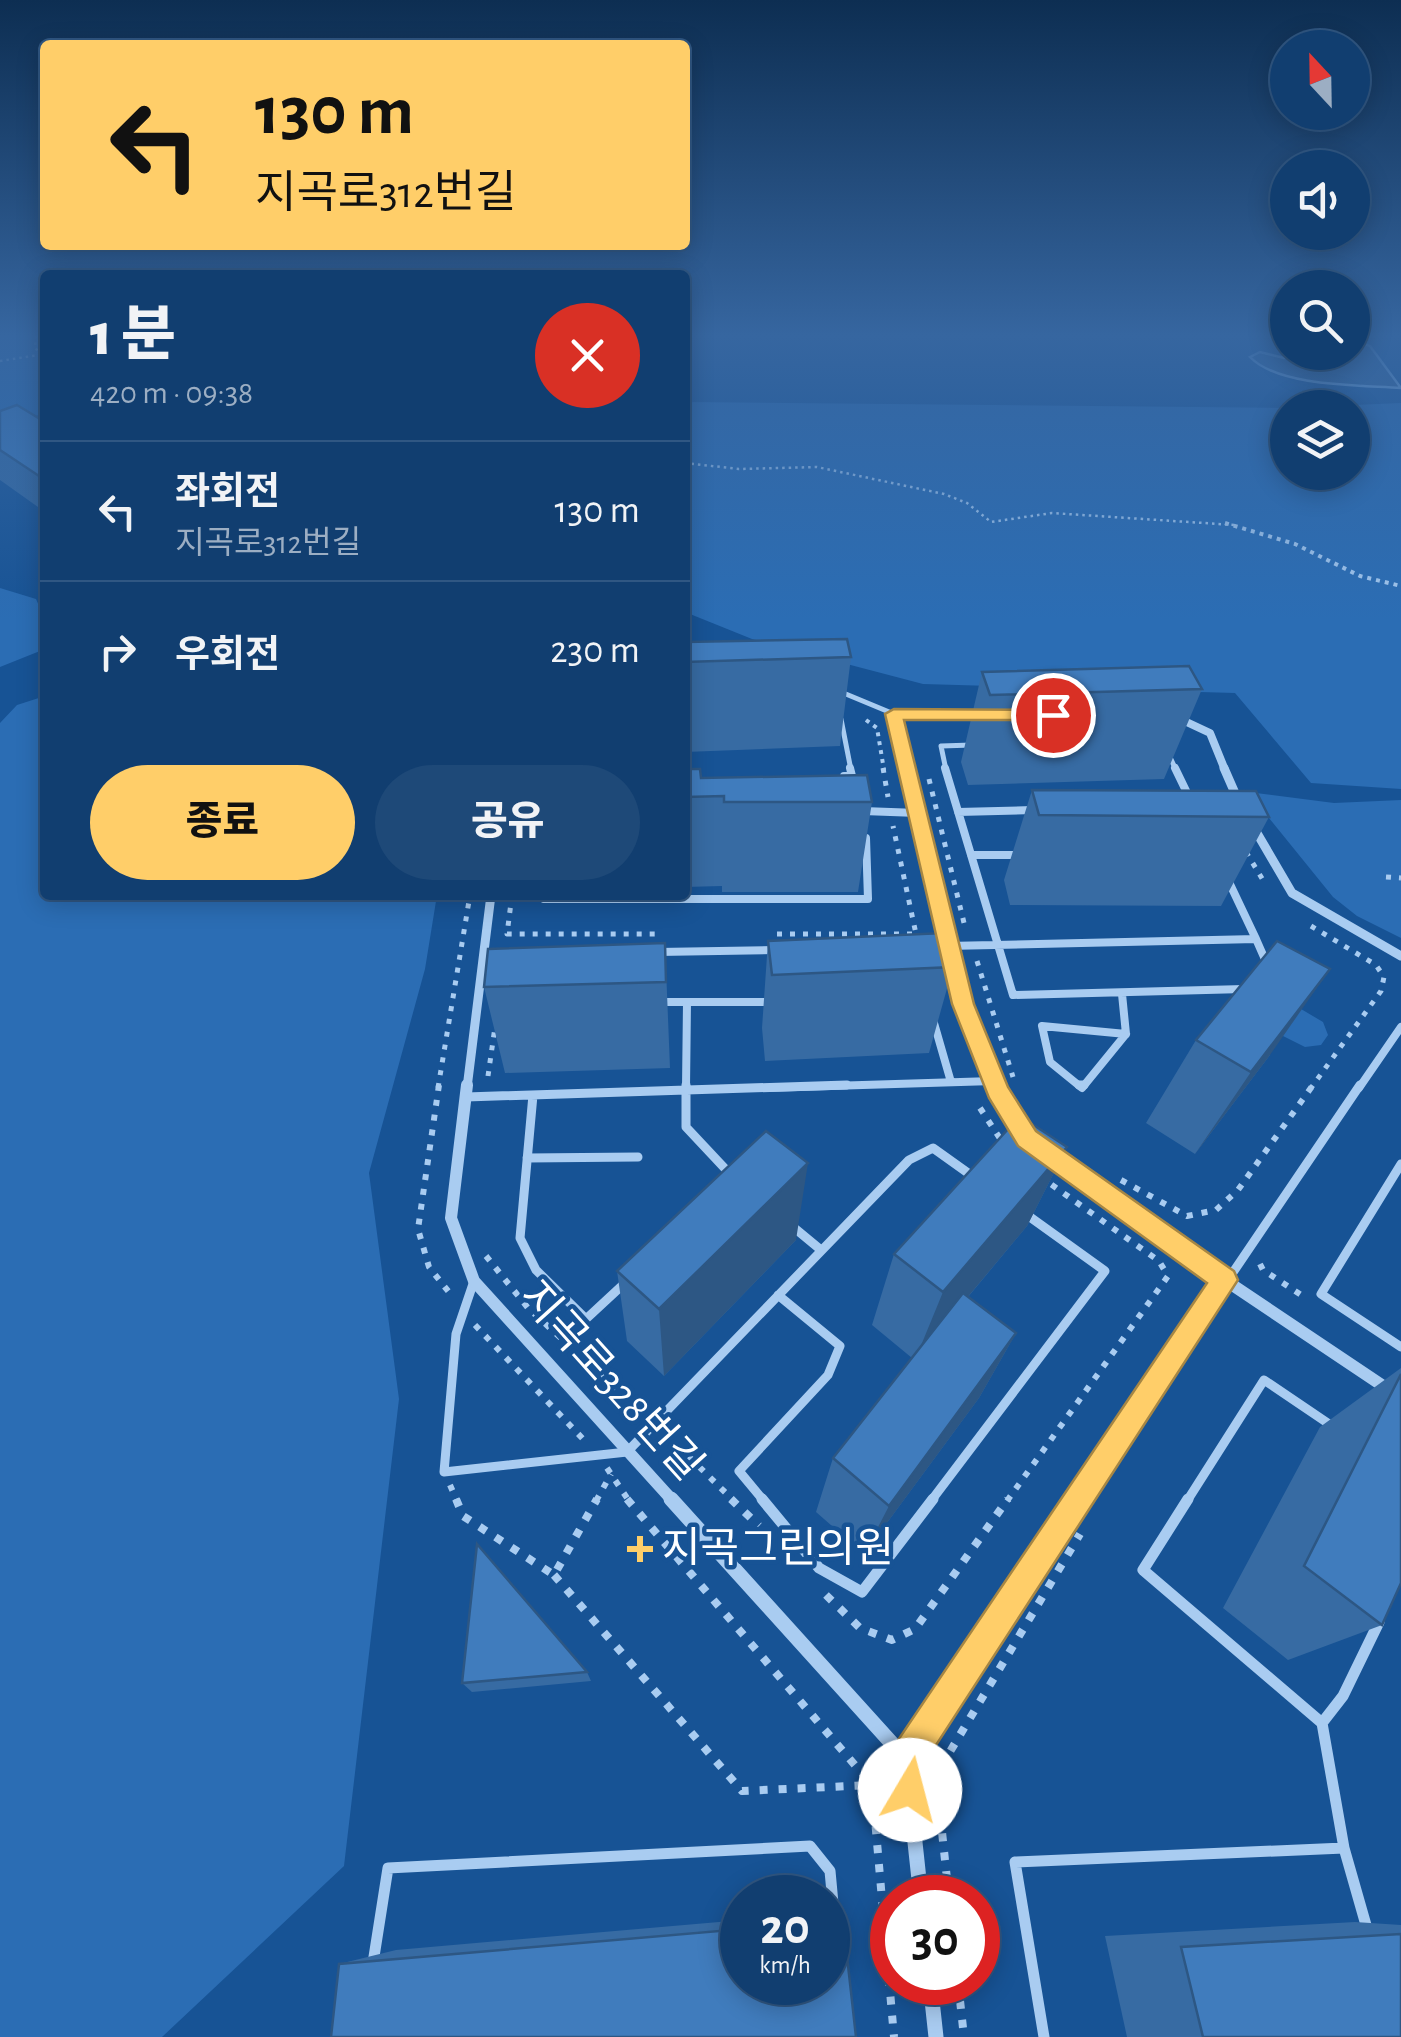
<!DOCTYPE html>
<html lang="ko">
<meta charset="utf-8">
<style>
body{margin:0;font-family:"Alegreya Sans","Noto Sans KR",sans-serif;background:#1e4978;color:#f1f3f6;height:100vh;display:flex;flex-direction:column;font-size:38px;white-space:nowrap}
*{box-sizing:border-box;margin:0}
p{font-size:32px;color:#9caec3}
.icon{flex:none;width:55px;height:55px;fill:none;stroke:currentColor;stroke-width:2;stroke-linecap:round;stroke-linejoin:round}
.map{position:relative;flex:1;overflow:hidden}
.drawer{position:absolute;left:40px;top:270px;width:650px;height:630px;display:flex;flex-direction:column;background:#113e70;border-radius:10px;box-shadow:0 5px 25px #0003,0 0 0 2px #305783}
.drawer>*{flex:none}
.hud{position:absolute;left:40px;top:40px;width:650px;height:210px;border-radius:10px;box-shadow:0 5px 25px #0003,0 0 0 2px #305783;background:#ffce69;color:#111;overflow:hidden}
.needle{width:65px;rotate:338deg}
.buttons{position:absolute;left:1270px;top:30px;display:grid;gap:20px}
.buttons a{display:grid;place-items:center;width:100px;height:100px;border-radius:50%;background:#113e70;box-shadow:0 5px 25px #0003,0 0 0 2px #305783;font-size:50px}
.speed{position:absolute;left:720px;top:1875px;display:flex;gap:20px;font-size:50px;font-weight:700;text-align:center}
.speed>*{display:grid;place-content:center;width:130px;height:130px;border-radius:50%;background:#113e70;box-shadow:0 5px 25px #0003,0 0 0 2px #305783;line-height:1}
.speed small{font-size:25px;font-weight:400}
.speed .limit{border:15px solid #d22;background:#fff;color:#111}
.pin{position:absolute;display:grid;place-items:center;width:85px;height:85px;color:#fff;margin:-42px;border:5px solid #fff;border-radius:50%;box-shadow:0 2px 10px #0007}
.me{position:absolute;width:110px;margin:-55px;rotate:8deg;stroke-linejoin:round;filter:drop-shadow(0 0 8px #0008)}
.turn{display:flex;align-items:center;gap:35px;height:210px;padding:0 50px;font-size:45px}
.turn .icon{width:130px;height:130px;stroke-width:2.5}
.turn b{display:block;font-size:70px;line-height:85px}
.round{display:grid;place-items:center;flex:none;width:105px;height:105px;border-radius:52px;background:#1e4978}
.head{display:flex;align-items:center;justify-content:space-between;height:170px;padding:0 50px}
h1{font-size:60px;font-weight:800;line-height:75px}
.action{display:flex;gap:20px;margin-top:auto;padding:20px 50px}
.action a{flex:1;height:115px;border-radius:60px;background:#ffce69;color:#111;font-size:40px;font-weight:800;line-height:115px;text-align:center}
.action a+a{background:#1e4978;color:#f1f3f6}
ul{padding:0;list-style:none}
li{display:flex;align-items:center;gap:30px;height:140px;padding:0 50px;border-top:2px solid #305783}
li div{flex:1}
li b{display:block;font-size:38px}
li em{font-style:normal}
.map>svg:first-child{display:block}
.green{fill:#2b6db4}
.water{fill:#3a6595;stroke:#9bc7f3;stroke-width:2.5}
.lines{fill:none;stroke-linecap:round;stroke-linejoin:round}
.path-far4{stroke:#a9ccf1;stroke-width:2.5;stroke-dasharray:2.5 4;stroke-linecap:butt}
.path-far3{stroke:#a9ccf1;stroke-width:4;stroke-dasharray:4 5;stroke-linecap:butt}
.path-far2{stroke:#a9ccf1;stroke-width:5;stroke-dasharray:5 8;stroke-linecap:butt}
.path-far1{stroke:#a9ccf1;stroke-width:6;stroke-dasharray:6 9;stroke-linecap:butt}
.path{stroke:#a9ccf1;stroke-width:8;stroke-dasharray:8 11;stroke-linecap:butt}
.lane-far3{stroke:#a9ccf1;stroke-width:5}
.lane-far2{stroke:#a9ccf1;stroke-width:8}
.lane-far1{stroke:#a9ccf1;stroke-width:9}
.lane{stroke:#a9ccf1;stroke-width:11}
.street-far3{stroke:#a9ccf1;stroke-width:8}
.street-far2{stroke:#a9ccf1;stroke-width:9}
.street-far1{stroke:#a9ccf1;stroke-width:12}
.street{stroke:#a9ccf1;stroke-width:15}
.wall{fill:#376ba3}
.shaded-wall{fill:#2d5784}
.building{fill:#407cbd;stroke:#2d5784;stroke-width:2.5}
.route{fill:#ffce69;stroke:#a68644;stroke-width:2.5}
.poi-dot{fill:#ffce69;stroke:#175395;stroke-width:4}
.labels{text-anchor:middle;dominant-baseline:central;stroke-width:9;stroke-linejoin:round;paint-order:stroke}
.near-street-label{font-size:42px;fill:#fff;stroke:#175395}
.near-poi-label{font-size:42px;fill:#fff;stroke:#175395;text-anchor:start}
</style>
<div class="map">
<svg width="1401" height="2037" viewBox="0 0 1401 2037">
<rect width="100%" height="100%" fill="#175395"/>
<path class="green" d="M0 336H45V413L0 427Z
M685 402 1287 408 1288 472H1352V408L1308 407 1401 403V789L1311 783 1235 693 923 684 752 639 685 612Z
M0 588 36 599 45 620V649L0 667Z
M45 696V895H437L425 969 369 1173 399 1399 344 1866 162 2037H0V723L17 705Z
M1248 792 1334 803 1401 800V938L1357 916 1333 897Z
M1301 1009 1323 1022 1328 1035 1321 1045 1305 1047 1279 1034Z"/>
<path class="water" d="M1353 340 1370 346 1401 388C1360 385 1279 387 1250 357L1260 352 1284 358 1305 353 1352 352Z"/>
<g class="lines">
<path class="path-far4" d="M36 336 35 348 40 353
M0 361 45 354
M685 463 739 469 817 467 944 494 967 503 991 522 1052 513 1234 525"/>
<path class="path-far3" d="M1225 523 1295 544 1360 576 1401 586
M866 720 877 728 884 770"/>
<path class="path-far2" d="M883 768 888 797
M929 779 965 927
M1246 852 1266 885
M1386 877 1401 878
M512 895 507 934H661
M1311 926 1376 965 1384 977 1381 991 1311 1088
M777 934H916L893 826
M977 961 1013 1077
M488 1076 495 1027
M438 1088 470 895"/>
<path class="path-far1" d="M439 1085 418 1229 429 1267 452 1296
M980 1108 1003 1143
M1121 1180 1187 1216 1216 1210 1238 1190 1313 1085
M486 1256 528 1308 635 1406
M1260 1264 1263 1270 1306 1298
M475 1325 584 1440
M678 1446 734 1501
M607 1468 629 1501
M450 1485 457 1501
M596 1501 611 1474
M1007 1501 1168 1276 1159 1261 1045 1180"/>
<path class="path" d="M456 1499 463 1516 554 1575 597 1499
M627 1499 872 1785 894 2037
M731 1499 759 1526
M554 1575 742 1791 872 1785
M826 1595 860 1628 892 1640 915 1629 1008 1499
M949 1898 936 1775 1080 1534
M958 1982 964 2037"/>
<path class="lane-far3" d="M841 692 894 714 978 715
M841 719 851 770
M1168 753 1176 770
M946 770 941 746 972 745"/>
<path class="lane-far2" d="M945 768 1013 995 1244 989
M1175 768 1190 799
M844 776H852L850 768
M863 811 918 813
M958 812 1033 810
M971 855H1022
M1228 880 1256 939
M545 895 544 899H868L866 838
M947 946 1256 939 1267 964
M658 952 774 950
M1122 994 1126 1034
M659 1002H770
M934 1023 951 1082
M686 1088 687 1002
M765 1088 993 1081
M1082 1088 1050 1062 1042 1026 1126 1034
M1082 1088 1126 1034
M1359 1088 1401 1027"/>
<path class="lane-far1" d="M686 1085V1127L731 1175
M1079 1085H1084
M533 1095 520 1238 536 1270 586 1319 627 1281
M466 1097 847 1085
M527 1158 638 1157
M1401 1164 1321 1294 1401 1347
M792 1226 821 1250
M474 1281 456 1334 444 1472 627 1452 909 1160 933 1148 975 1178
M764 1501 739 1471 828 1375 840 1346 778 1295
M931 1501 1105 1271 1023 1212
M1078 1501 1360 1085
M1187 1501 1264 1380 1335 1428"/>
<path class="lane" d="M762 1499 819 1568 862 1592 933 1499
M1188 1499 1143 1570 1322 1723
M906 1759 1079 1499
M1344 1848 1322 1723 1343 1696 1379 1622
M373 1963 388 1868 810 1846 830 1871 835 1925
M1044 2037 1015 1862 1344 1848 1368 1932"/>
<path class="street-far3" d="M894 714 907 770
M1178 718 1210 733 1225 770"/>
<path class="street-far2" d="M907 768 963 1004 996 1088
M1224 768 1238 800
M1254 828 1292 893 1401 956
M467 1088 491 895"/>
<path class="street-far1" d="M467 1085 451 1218 474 1281 673 1501
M995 1085 1023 1131
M1051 1155 1225 1280 1401 1398"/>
<path class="street" d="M671 1499 906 1759 921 1898
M930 1982 936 2037"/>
</g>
<path class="wall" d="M0 411 45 422V512L0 480Z
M685 642 851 657 840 746 685 752Z
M982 672 1202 689 1164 779 968 785 961 762Z
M685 769 701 778 872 802 858 892H722V886L685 887Z
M1032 790 1269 817 1221 906 1010 905 1004 880Z
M768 941 953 967 929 1053 765 1061 762 1028Z
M665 943 670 1068 505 1073 484 987Z
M1196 1040 1270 1055 1195 1154 1146 1123Z
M1067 1147 1027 1226 968 1297 1016 1333 979 1398 864 1554 816 1512 833 1458 912 1358 872 1325 894 1254Z
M796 1240 664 1376 627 1341 617 1271Z
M1401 1368V1583L1382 1625 1288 1660 1223 1608 1320 1427Z
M587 1672 591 1681 472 1692 462 1683Z
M828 1916 843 1920 856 2037H331L339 1964 396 1950 742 1920V1982H828Z
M1355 1922 1401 1925V2037H1127L1105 1936Z"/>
<path class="shaded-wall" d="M1330 969 1270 1055 1195 1154 1251 1072Z
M1067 1147 1027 1226 915 1360 943 1292Z
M808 1163 796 1240 664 1376 659 1309Z
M1016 1333 979 1398 864 1554 889 1506Z"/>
<path class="building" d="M17 405 45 422V480L0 450V411Z
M847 639 851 657 685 662V642Z
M1189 666 1202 689 990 695 982 672Z
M685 769H700L701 778 867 775 872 802H724V796L685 797Z
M1032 790 1256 791 1269 817 1039 815Z
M944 933 953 967 772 975 768 941Z
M1277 941 1330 969 1251 1072 1196 1040Z
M665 943 666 982 484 987 488 949Z
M1020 1116 1067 1147 943 1292 894 1254Z
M766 1131 808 1163 659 1309 617 1271Z
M963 1293 1016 1333 889 1506 833 1458Z
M1401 1374V1583L1382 1625 1304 1566Z
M477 1544 587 1672 462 1683Z
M843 1920 856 2037H331L339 1964 742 1929V1982H828V1922Z
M1401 1934V2037H1203L1181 1947Z"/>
<linearGradient id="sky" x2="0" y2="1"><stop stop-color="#0d2e52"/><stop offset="0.54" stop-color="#3666a0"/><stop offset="1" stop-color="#3666a0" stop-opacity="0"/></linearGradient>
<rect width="1401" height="621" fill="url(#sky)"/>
<path class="route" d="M894 709 1053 710 1062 715 1053 720H904L974 1004 1008 1087 1036 1131 1234 1271 1238 1280 925 1762 928 1790 923 1803 910 1808 897 1803C889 1785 886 1764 894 1746L1207 1283 1018 1146 989 1098 952 1004 885 714Z"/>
<path class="poi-dot" d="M635 1534h10v10h10v10h-10v10h-10v-10h-10v-10h10z"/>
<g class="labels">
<g class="near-street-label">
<text transform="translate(611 1381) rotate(48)">지곡로328번길</text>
</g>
<g class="near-poi-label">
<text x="662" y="1549">지곡그린의원</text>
</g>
</g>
</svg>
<div class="buttons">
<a><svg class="needle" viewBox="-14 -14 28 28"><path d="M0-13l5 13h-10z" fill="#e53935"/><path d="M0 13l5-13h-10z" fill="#9caec3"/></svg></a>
<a><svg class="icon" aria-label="sound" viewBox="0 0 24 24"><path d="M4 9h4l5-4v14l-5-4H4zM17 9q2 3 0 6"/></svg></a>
<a><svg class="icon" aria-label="search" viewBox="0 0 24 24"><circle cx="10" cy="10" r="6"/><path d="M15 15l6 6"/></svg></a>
<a><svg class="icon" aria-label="layers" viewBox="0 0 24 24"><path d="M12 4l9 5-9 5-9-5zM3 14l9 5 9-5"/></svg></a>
</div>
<div class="speed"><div>20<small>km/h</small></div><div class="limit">30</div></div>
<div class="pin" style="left:1053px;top:715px;background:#d93025"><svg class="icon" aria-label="arrive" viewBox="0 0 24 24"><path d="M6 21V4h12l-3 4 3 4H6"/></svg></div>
<svg class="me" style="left:910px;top:1790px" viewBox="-20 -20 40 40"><circle r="19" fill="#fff"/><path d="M0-13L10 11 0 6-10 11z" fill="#ffce69"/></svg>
<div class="hud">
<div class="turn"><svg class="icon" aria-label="left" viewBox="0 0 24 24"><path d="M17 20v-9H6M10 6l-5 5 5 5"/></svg><div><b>130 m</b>지곡로312번길</div></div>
</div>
<section class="drawer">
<div class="head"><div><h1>1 분</h1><p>420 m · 09:38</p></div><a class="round" style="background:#d93025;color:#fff"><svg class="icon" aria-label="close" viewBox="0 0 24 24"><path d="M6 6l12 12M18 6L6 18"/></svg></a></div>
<ul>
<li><svg class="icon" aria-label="left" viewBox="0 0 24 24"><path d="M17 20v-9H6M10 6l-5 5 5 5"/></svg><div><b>좌회전</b><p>지곡로312번길</p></div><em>130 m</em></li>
<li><svg class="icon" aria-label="right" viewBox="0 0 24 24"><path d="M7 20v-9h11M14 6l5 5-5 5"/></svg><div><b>우회전</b></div><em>230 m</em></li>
</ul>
<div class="action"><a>종료</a><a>공유</a></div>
</section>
</div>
